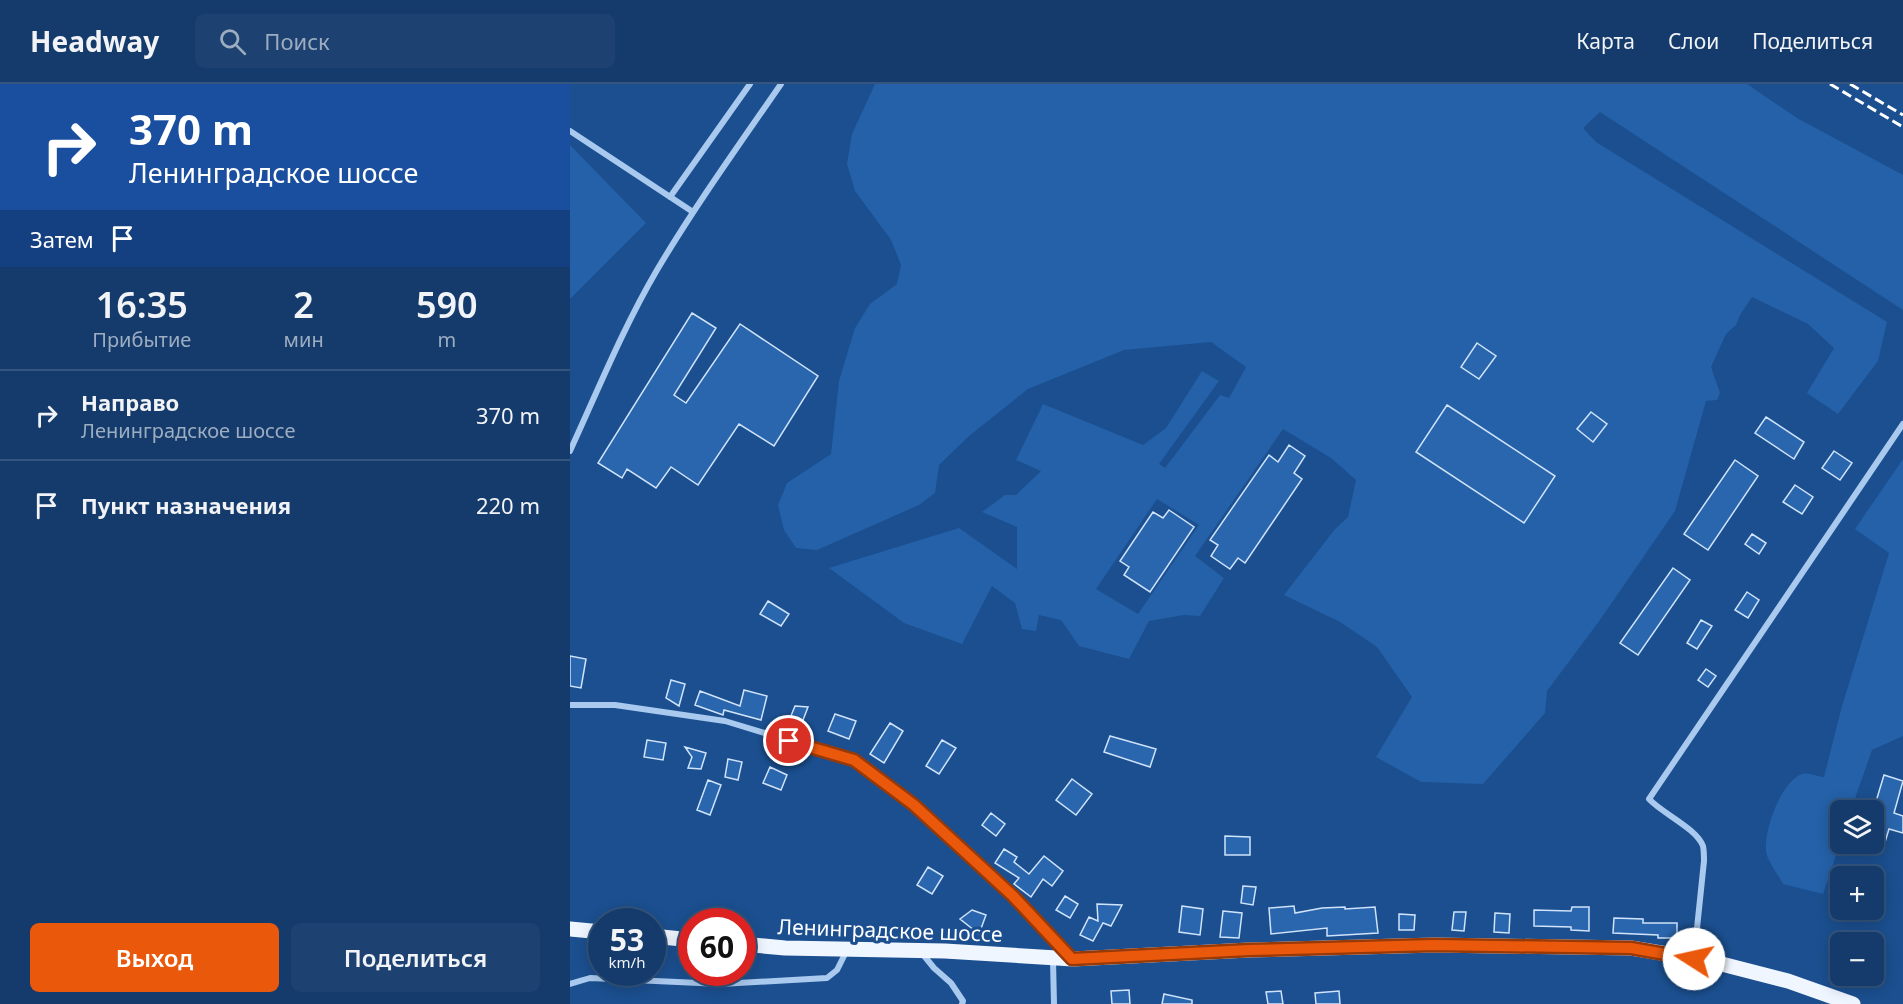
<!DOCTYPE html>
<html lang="ru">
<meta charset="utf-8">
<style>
body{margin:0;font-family:"Noto Sans",sans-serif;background:#1d4271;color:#f1f3f6;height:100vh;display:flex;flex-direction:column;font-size:22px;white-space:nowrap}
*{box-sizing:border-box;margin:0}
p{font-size:20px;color:#9dadc1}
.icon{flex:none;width:33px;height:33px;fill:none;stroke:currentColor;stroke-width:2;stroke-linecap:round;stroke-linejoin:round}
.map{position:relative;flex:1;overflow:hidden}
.drawer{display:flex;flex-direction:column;background:#143b6b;width:570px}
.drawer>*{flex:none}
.hud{background:#1a4fa0;color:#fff;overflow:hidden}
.tools{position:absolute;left:1260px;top:716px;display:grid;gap:12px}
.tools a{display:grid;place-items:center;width:54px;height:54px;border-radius:9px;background:#143b6b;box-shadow:0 3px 15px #0003,0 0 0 2px #33557e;font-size:30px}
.speed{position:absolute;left:18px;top:824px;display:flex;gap:12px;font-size:30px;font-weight:700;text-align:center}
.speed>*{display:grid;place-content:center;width:78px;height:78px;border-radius:50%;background:#143b6b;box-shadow:0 3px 15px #0003,0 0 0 2px #33557e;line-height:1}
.speed small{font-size:15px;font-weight:400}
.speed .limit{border:9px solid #d22;background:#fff;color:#111}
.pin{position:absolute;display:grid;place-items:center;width:51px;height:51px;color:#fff;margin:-26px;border:3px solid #fff;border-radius:50%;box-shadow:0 2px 6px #0007}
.me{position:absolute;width:66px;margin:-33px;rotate:280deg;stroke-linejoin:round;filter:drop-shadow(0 0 4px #0008)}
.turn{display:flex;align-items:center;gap:21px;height:126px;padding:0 30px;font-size:27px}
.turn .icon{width:78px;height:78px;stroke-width:2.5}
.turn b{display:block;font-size:42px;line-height:51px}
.then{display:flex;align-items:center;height:57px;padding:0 30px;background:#0003;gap:12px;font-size:22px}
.eta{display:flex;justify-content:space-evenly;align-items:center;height:102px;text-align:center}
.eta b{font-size:36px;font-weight:600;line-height:42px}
.cta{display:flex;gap:12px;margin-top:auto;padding:12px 30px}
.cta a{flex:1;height:69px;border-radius:9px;background:#ea580c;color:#fff;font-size:24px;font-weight:600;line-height:69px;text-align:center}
.cta a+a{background:#1d4271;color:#f1f3f6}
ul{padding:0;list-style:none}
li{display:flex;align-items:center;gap:18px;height:90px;padding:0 30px;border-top:2px solid #33557e}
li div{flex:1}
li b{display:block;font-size:22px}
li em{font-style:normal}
header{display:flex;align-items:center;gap:36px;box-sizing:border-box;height:84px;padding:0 30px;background:#143b6b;border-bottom:2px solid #33557e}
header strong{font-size:28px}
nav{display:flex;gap:33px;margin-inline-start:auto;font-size:21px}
.search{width:420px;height:54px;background:#1d4271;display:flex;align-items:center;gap:15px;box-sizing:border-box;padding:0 21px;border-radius:9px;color:#9dadc1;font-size:22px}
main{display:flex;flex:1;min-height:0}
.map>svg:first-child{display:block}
.green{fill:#2461a8;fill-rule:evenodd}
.building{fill:#2a66ad;stroke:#cfe3fa;stroke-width:1.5}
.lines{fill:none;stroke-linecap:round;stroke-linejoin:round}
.street{stroke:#a9c9ee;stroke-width:6}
.primary{stroke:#f0f6ff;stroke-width:15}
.rail{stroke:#fff;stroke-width:3;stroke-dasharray:10 4.5;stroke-linecap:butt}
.route-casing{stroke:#983908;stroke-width:15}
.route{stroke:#ea580c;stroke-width:10}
.labels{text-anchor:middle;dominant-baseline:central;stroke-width:6;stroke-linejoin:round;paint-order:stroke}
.street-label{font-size:21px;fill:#fff;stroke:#1b4f8f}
</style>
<header>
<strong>Headway</strong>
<div class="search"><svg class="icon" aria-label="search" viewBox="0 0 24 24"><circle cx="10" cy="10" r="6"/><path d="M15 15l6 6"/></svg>Поиск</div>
<nav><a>Карта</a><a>Слои</a><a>Поделиться</a></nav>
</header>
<main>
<section class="drawer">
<div class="hud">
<div class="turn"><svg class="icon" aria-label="right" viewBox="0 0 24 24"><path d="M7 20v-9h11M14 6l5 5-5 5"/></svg><div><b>370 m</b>Ленинградское шоссе</div></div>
<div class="then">Затем<svg class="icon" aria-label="arrive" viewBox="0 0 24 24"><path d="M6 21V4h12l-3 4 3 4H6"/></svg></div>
</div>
<div class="eta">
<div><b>16:35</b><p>Прибытие</p></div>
<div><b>2</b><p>мин</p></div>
<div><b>590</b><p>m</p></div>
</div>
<ul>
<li><svg class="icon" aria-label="right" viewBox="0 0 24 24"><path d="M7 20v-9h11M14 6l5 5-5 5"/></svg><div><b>Направо</b><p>Ленинградское шоссе</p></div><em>370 m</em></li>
<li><svg class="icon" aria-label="arrive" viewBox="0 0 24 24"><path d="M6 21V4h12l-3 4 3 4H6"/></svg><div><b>Пункт назначения</b></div><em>220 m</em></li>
</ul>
<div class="cta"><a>Выход</a><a>Поделиться</a></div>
</section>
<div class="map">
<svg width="1333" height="920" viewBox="0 0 1333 920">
<rect width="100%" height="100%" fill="#1b4f8f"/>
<path class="green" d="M305 0H1177L1227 34 1333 91V226L1030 28 1013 44 1026 58 1317 238 1308 277 1268 330 1237 309 1264 264 1238 240 1182 213 1170 231 1166 241 1156 250 1141 283 1150 309 1147 316 1136 317 1105 427 1030 536 977 607 975 629 913 700 851 698 806 673 842 613 807 563 770 538 714 511 765 445 778 433 786 396 761 374 713 345 625 472 654 494 630 532 614 531 579 537 559 575 509 562 491 536 469 531 466 547 452 545 445 519 422 502 392 560 334 539 259 484 389 444 447 485V443L412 428 435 411H446L471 387 446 376 473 320 573 361 596 344 632 287 649 297 589 380 595 384 650 311 659 314 676 283 641 258 554 266 458 305 399 352 369 381 365 409 349 421 247 466 226 464 214 446 208 421 217 399 261 370 269 297 285 244 300 220 327 200 331 181 321 156 285 107 277 80 282 50ZM587 415 629 441 568 530 526 505Z
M0 61 76 139 0 215Z
M1333 375V652L1302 666 1281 726H1270V759L1253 810 1213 800C1208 790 1197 777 1196 767 1194 746 1211 697 1232 690 1238 688 1248 693 1254 693L1272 622 1319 469 1285 445Z"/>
<path class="building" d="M122 229 146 244 104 311 116 319 170 240 248 292 204 362 169 340 128 401 101 383 86 404 57 385 52 394 28 379Z
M907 259 926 272 909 295 891 283Z
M877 321 985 392 954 439 846 368Z
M1021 328 1037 340 1023 358 1007 345Z
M1196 333 1234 358 1224 375 1185 349Z
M719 361 735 372 724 389 732 395 675 479 668 474 660 485 641 472 648 461 640 456 699 371 708 378Z
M1264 367 1282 379 1270 396 1252 384Z
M1165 376 1188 392 1138 466 1114 450Z
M1225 401 1243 413 1232 430 1213 418Z
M599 426 624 443 580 508 554 491 559 483 550 477 583 428 593 434Z
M1182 450 1196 459 1189 470 1175 460Z
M1103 484 1120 496 1068 571 1050 559Z
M1177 508 1189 516 1178 534 1165 526Z
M198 517 219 530 211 542 190 530Z
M1131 536 1142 542 1127 565 1117 559Z
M0 572 16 575 11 604 0 602Z
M1136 585 1146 592 1138 603 1128 596Z
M101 596 115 600 109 622 96 614Z
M174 606 197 612 191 636 154 626 153 631 125 621 130 607 170 622Z
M225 622 238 623 230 644 218 639Z
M265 630 286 637 279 655 258 647Z
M320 639 333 647 314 679 300 670Z
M540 652 586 665 580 683 534 668Z
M77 656 96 659 93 676 74 673Z
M372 656 386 664 369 690 356 682Z
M115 663 136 669 131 685 118 684 122 673Z
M158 675 172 678 168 696 155 693Z
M200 683 217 691 211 706 193 699Z
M1314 691 1333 697 1324 729 1333 732V749L1319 745 1312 768 1304 766V724Z
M502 695 522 710 506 731 486 716Z
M138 696 151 701 140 731 127 726Z
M421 729 435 740 426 752 412 741Z
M655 752 680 753V771H655Z
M434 765 447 773 444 778 459 790 474 772 493 787 482 802 473 795 461 813 444 800 449 794 425 779Z
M358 783 373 792 362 810 347 801Z
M673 802 686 803 683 821 671 819Z
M495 812 508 820 500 834 486 826Z
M527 820 552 821 541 842 533 839 523 857 510 851 519 833 528 837Z
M612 822 633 825 630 851 609 848Z
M724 822 725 829 752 824 775 823V825L805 823 808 849 757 852V844L701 850 699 824Z
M1002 823H1019V847L1001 846V843L964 842V826L1001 827Z
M402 826 416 831 409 850 390 835Z
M653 827 672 829 669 854 650 853Z
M884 828H896L894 847 882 846Z
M925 829 940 830 939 849 924 848Z
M829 830 845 831 844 846H829Z
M1044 834 1073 835V839H1107V854H1088V851L1043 849Z
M559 906 560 920H542L541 907Z
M711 907 713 920H698L696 908Z
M769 907 770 920H746L745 909Z
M594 910 622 916V920H592Z"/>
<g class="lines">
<path class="street" d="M0 47 123 128
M100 113 180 0
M0 367C28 306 53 244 87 186 125 122 169 61 211 0
M0 621H45L155 637 284 676 344 721 443 811 500 872
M351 868 364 884 381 899 393 917 392 920
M1124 873 1134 777C1134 772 1134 767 1133 762 1126 744 1093 730 1079 715L1333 340
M483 876 484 920
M0 900 20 894 151 900 257 894 267 886 277 866"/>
<path class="primary" d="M0 845 32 848
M82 852 122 856
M172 860 215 864 375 867 503 875 679 866 865 861 1061 864 1140 877 1218 897 1283 920"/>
<path class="rail" d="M1260 0 1333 43
M1280 0 1333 31"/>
</g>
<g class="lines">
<defs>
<path id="route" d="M219 657 284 676 344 721 443 812 502 875 679 866 864 861 1061 864 1124 875"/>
</defs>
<use href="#route" class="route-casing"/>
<use href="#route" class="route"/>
</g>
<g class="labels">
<g class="street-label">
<text transform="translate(320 846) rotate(2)">Ленинградское шоссе</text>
</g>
</g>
</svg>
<div class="tools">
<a><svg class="icon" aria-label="layers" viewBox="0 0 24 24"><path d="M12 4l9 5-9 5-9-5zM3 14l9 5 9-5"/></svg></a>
<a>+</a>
<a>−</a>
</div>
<div class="speed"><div>53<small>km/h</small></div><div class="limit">60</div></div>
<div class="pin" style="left:219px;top:657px;background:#d93025"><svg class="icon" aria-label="arrive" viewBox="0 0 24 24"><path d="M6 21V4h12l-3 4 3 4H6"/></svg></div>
<svg class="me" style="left:1124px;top:875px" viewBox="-20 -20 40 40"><circle r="19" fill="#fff"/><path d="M0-13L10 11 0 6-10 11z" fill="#ea580c"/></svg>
</div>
</main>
